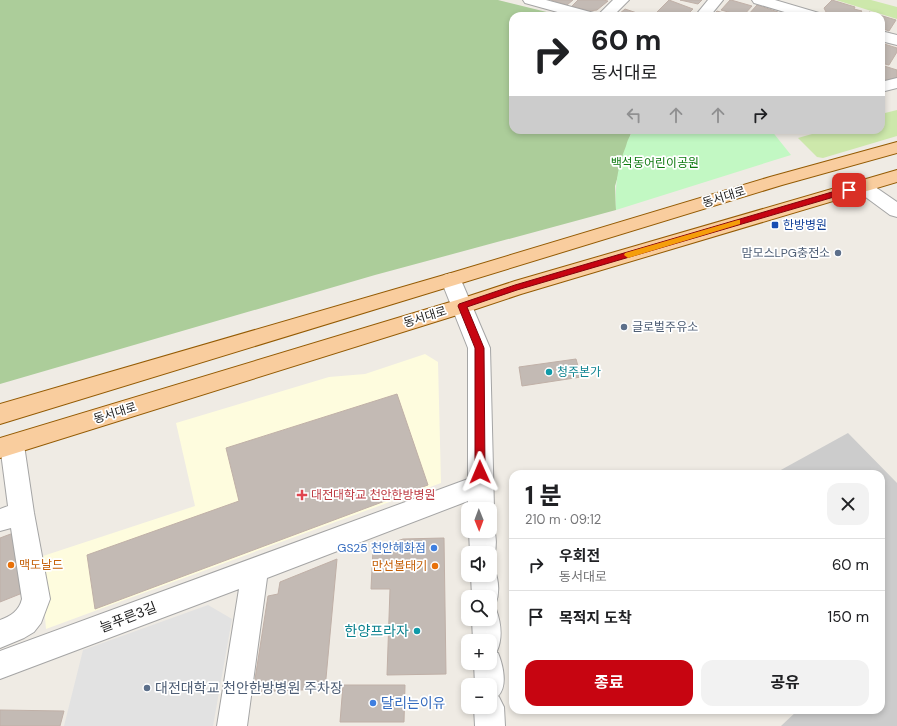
<!DOCTYPE html>
<html lang="ko">
<meta charset="utf-8">
<style>
body{margin:0;font-family:"DM Sans","Noto Sans KR",sans-serif;background:#f2f2f2;color:#202124;height:100vh;display:flex;flex-direction:column;font-size:15px;white-space:nowrap}
*{box-sizing:border-box;margin:0}
p{font-size:13px;color:#757577}
.icon{flex:none;width:22px;height:22px;fill:none;stroke:currentColor;stroke-width:2;stroke-linecap:round;stroke-linejoin:round}
.map{position:relative;flex:1;overflow:hidden}
.panel{position:absolute;left:509px;top:470px;width:376px;height:244px;display:flex;flex-direction:column;background:#fff;border-radius:12px;box-shadow:0 2px 6px #0003}
.panel>*{flex:none}
.top-card{position:absolute;left:509px;top:12px;width:376px;height:122px;border-radius:12px;box-shadow:0 2px 6px #0003;background:#fff;color:#202124;overflow:hidden}
.needle{width:26px;rotate:179deg}
.tools{position:absolute;left:461px;top:502px;display:grid;gap:8px}
.tools a{display:grid;place-items:center;width:36px;height:36px;border-radius:8px;background:#fff;box-shadow:0 2px 6px #0003;font-size:20px}
.pin{position:absolute;display:grid;place-items:center;width:34px;height:34px;color:#fff;margin:-17px;border-radius:8px;box-shadow:0 2px 6px #0006}
.me{position:absolute;width:44px;margin:-22px;rotate:359deg;stroke-linejoin:round;filter:drop-shadow(0 0 3px #0008)}
.turn{display:flex;align-items:center;gap:14px;height:84px;padding:0 16px;font-size:18px}
.turn .icon{width:52px;height:52px;stroke-width:2.5}
.turn b{display:block;font-size:28px;line-height:34px}
.lanes{display:flex;align-items:center;height:38px;padding:0 16px;background:#0003;justify-content:center;gap:20px;direction:ltr}
.lanes .off{opacity:.35}
.round{display:grid;place-items:center;flex:none;width:42px;height:42px;border-radius:12px;background:#f2f2f2}
.head{display:flex;align-items:center;justify-content:space-between;height:68px;padding:0 16px}
h1{font-size:24px;font-weight:700;line-height:30px}
.button{display:flex;gap:8px;margin-top:auto;padding:8px 16px}
.button a{flex:1;height:46px;border-radius:12px;background:#c70511;color:#fff;font-size:16px;font-weight:700;line-height:46px;text-align:center}
.button a+a{background:#f2f2f2;color:#202124}
ul{padding:0;list-style:none}
li{display:flex;align-items:center;gap:12px;height:52px;padding:0 16px;border-top:1px solid #e0e0e0}
li div{flex:1}
li b{display:block;font-size:15px}
li em{font-style:normal}
.map>svg:first-child{display:block}
.education{fill:#fefcde}
.religious{fill:#ccc}
.grass{fill:#cde8ab}
.forest{fill:#accd9a}
.park{fill:#c2f8c3}
.parking{fill:#e2e2e2}
.building{fill:#c3bab4;stroke:#c0b0a7}
.lines{fill:none;stroke-linecap:round;stroke-linejoin:round}
.minor-casing{stroke:#a5a5a5;stroke-width:2}
.major-casing{stroke:#945b04;stroke-width:2}
.minor{fill:#fff;fill-rule:evenodd}
.major{fill:#f9cd9e;fill-rule:evenodd}
.route{fill:#c70511;stroke:#81030b}
.slow{fill:#f59e0b}
.transit-dot{fill:#1a4fb4;stroke:#fff;stroke-width:1.5}
.service-dot{fill:#5c6f8a;stroke:#fff;stroke-width:1.5}
.culture-dot{fill:#0f9aa8;stroke:#fff;stroke-width:1.5}
.health-dot{fill:#e0444e;stroke:#fff;stroke-width:1.5}
.shop-dot{fill:#3f7fe0;stroke:#fff;stroke-width:1.5}
.food-dot{fill:#e8710a;stroke:#fff;stroke-width:1.5}
.labels{text-anchor:middle;dominant-baseline:central;stroke-width:3.5;stroke-linejoin:round;paint-order:stroke}
.park-label{font-size:12px;fill:#0e7a10;stroke:#fff}
.street-label{font-size:12px;fill:#1e1e1e;stroke:#fff}
.transit-label{font-size:12px;fill:#164399;stroke:#fff;text-anchor:start}
.service-label{font-size:12px;fill:#4e5e75;stroke:#fff;text-anchor:end}
.culture-label{font-size:12px;fill:#0d838f;stroke:#fff;text-anchor:start}
.health-label{font-size:12px;fill:#be3a42;stroke:#fff;text-anchor:start}
.shop-label{font-size:12px;fill:#366cbe;stroke:#fff;text-anchor:end}
.food-label{font-size:12px;fill:#c56008;stroke:#fff;text-anchor:start}
.near-street-label{font-size:14px;fill:#1e1e1e;stroke:#fff}
.near-culture-label{font-size:14px;fill:#0d838f;stroke:#fff;text-anchor:end}
.near-service-label{font-size:14px;fill:#4e5e75;stroke:#fff;text-anchor:start}
.near-shop-label{font-size:14px;fill:#366cbe;stroke:#fff;text-anchor:start}
</style>
<div class="map">
<svg width="897" height="726" viewBox="0 0 897 726">
<rect width="100%" height="100%" fill="#efebe4"/>
<path class="education" d="M425 354 438 362 441 483 46 629 40 557 195 506 176 423 329 377 365 374Z"/>
<path class="religious" d="M848 433 897 483V726H781L798 710H881V474H777L779 471Z"/>
<path class="grass" d="M836 0H871L897 7V19Z
M897 110V136L823 158 817 157 798 138 826 130H881V114Z"/>
<path class="forest" d="M0 0H498L563 16H513V130H635L631 133 615 186 616 210 375 275 0 384Z"/>
<path class="park" d="M635 130H771L791 155 616 210C615 185 617 169 626 146 628 139 630 134 635 130Z"/>
<path class="parking" d="M208 605 232 619 213 726H64L83 650Z"/>
<path class="building" d="M551 0H573L567 5Z
M578 0H603L608 1 597 10 589 11 572 6Z
M669 0 693 9 686 16H666L656 13Z
M680 0H702L698 4Z
M730 0H731L752 6 743 16 721 10Z
M832 0 855 7 854 9 862 11 858 16H835L827 14 824 8Z
M757 5 778 12 781 16H747Z
M625 9 646 16H622L619 14Z
M717 11 733 16H712Z
M869 12 896 20 889 31 881 28V16H867Z
M881 43 897 48V52L889 65 881 63Z
M881 65 897 70V78L881 81Z
M576 359 581 377 522 386 519 367Z
M397 394 428 485 95 609 87 555 239 501 226 448Z
M16 532 25 592 0 602V538Z
M444 538 446 674 387 675 390 589H371L373 549 403 539Z
M337 559 325 689 253 692 268 596 278 594 280 582Z
M343 685H405L404 722H340Z
M0 710 64 711 60 726H0Z"/>
<g class="lines">
<defs>
<path id="minor" d="M523 0H546L594 13 596 16H572L525 3Z
M613 0H629L613 16H597Z
M708 0H723L710 16H695Z
M752 0H775L819 13 821 16H798L754 3Z
M881 31 897 35V45L881 41Z
M897 78V88L881 92V82Z
M862 180 868 182 897 202V217L890 215 856 190 853 186 856 182Z
M451 273 458 275 461 280 490 348 494 509 490 517V509H468V501L267 578 247 726H217L239 589 0 679V651L468 479V348L441 280 444 275Z
M12 435 20 438 24 445 34 513 50 599 41 623 34 632 24 638 0 648V620C11 616 19 611 22 599L11 528 0 531V509L8 506 0 445 4 438Z
M490 522C498 532 497 550 492 562H490V553H470L469 531H490Z
M490 565 493 566C499 579 500 593 495 606L491 608 496 609C501 623 503 637 497 651L495 652 498 653C503 665 508 686 498 696L499 697 504 707 505 726H475L474 707H490V685H475L474 663H490V641H473L472 619H490V597H472L471 575H490Z"/>
<path id="major" d="M897 142V153L782 185 0 424V404L451 273 770 177Z
M897 170V182L521 294 470 311 0 458V438L457 300 515 281Z"/>
</defs>
<use href="#minor" class="minor-casing"/>
<use href="#major" class="major-casing"/>
<use href="#minor" class="minor"/>
<use href="#major" class="major"/>
</g>
<path class="route" d="M849 187 853 190 851 192 517 290 467 307 484 348 485 472 484 475 480 476 477 475 475 472V348L458 306 459 304 515 285Z"/>
<path class="slow" d="M738 220H740V224L628 258 624 255 625 253Z"/>
<rect class="transit-dot" x="771" y="221" width="8" height="8" rx="2"/>
<g class="service-dot">
<circle cx="838" cy="253" r="4"/>
<circle cx="624" cy="327" r="4"/>
<circle cx="147" cy="688" r="4"/>
</g>
<g class="culture-dot">
<circle cx="549" cy="372" r="4"/>
<circle cx="417" cy="631" r="4"/>
</g>
<path class="health-dot" d="M300 489h4v4h4v4h-4v4h-4v-4h-4v-4h4z"/>
<g class="shop-dot">
<circle cx="434" cy="548" r="4"/>
<circle cx="373" cy="703" r="4"/>
</g>
<g class="food-dot">
<circle cx="11" cy="565" r="4"/>
<circle cx="435" cy="566" r="4"/>
</g>
<g class="labels">
<g class="park-label">
<text x="655" y="163">백석동어린이공원</text>
</g>
<g class="street-label">
<text transform="translate(724 197) rotate(-17)">동서대로</text>
<text transform="translate(425 317) rotate(-17)">동서대로</text>
<text transform="translate(115 413) rotate(-17)">동서대로</text>
</g>
<g class="transit-label">
<text x="783" y="225">한방병원</text>
</g>
<g class="service-label">
<text x="830" y="253">맘모스LPG충전소</text>
<text x="632" y="327" text-anchor="start">글로벌주유소</text>
</g>
<g class="culture-label">
<text x="557" y="372">청주본가</text>
</g>
<g class="health-label">
<text x="311" y="495">대전대학교 천안한방병원</text>
</g>
<g class="shop-label">
<text x="426" y="548">GS25 천안헤화점</text>
</g>
<g class="food-label">
<text x="19" y="565">맥도날드</text>
<text x="427" y="566" text-anchor="end">만선볼태기</text>
</g>
<g class="near-street-label">
<text transform="translate(128 617) rotate(-21)">늘푸른3길</text>
</g>
<g class="near-culture-label">
<text x="409" y="631">한양프라자</text>
</g>
<g class="near-service-label">
<text x="155" y="688">대전대학교 천안한방병원 주차장</text>
</g>
<g class="near-shop-label">
<text x="381" y="703">달리는이유</text>
</g>
</g>
</svg>
<div class="tools">
<a><svg class="needle" viewBox="-14 -14 28 28"><path d="M0-13l5 13h-10z" fill="#e53935"/><path d="M0 13l5-13h-10z" fill="#757577"/></svg></a>
<a><svg class="icon" aria-label="sound" viewBox="0 0 24 24"><path d="M4 9h4l5-4v14l-5-4H4zM17 9q2 3 0 6"/></svg></a>
<a><svg class="icon" aria-label="search" viewBox="0 0 24 24"><circle cx="10" cy="10" r="6"/><path d="M15 15l6 6"/></svg></a>
<a>+</a>
<a>−</a>
</div>
<div class="pin" style="left:849px;top:190px;background:#d93025"><svg class="icon" aria-label="arrive" viewBox="0 0 24 24"><path d="M6 21V4h12l-3 4 3 4H6"/></svg></div>
<svg class="me" style="left:480px;top:472px" viewBox="-20 -20 40 40"><path d="M0-17L14 15 0 8-14 15z" fill="#c70511" stroke="#fff" stroke-width="4"/></svg>
<div class="top-card">
<div class="turn"><svg class="icon" aria-label="right" viewBox="0 0 24 24"><path d="M7 20v-9h11M14 6l5 5-5 5"/></svg><div><b>60 m</b>동서대로</div></div>
<div class="lanes"><svg class="icon off" aria-label="left" viewBox="0 0 24 24"><path d="M17 20v-9H6M10 6l-5 5 5 5"/></svg><svg class="icon off" aria-label="ahead" viewBox="0 0 24 24"><path d="M12 20V5M6 11l6-6 6 6"/></svg><svg class="icon off" aria-label="ahead" viewBox="0 0 24 24"><path d="M12 20V5M6 11l6-6 6 6"/></svg><svg class="icon" aria-label="right" viewBox="0 0 24 24"><path d="M7 20v-9h11M14 6l5 5-5 5"/></svg></div>
</div>
<section class="panel">
<div class="head"><div><h1>1 분</h1><p>210 m · 09:12</p></div><a class="round"><svg class="icon" aria-label="close" viewBox="0 0 24 24"><path d="M6 6l12 12M18 6L6 18"/></svg></a></div>
<ul>
<li><svg class="icon" aria-label="right" viewBox="0 0 24 24"><path d="M7 20v-9h11M14 6l5 5-5 5"/></svg><div><b>우회전</b><p>동서대로</p></div><em>60 m</em></li>
<li><svg class="icon" aria-label="arrive" viewBox="0 0 24 24"><path d="M6 21V4h12l-3 4 3 4H6"/></svg><div><b>목적지 도착</b></div><em>150 m</em></li>
</ul>
<div class="button"><a>종료</a><a>공유</a></div>
</section>
</div>
